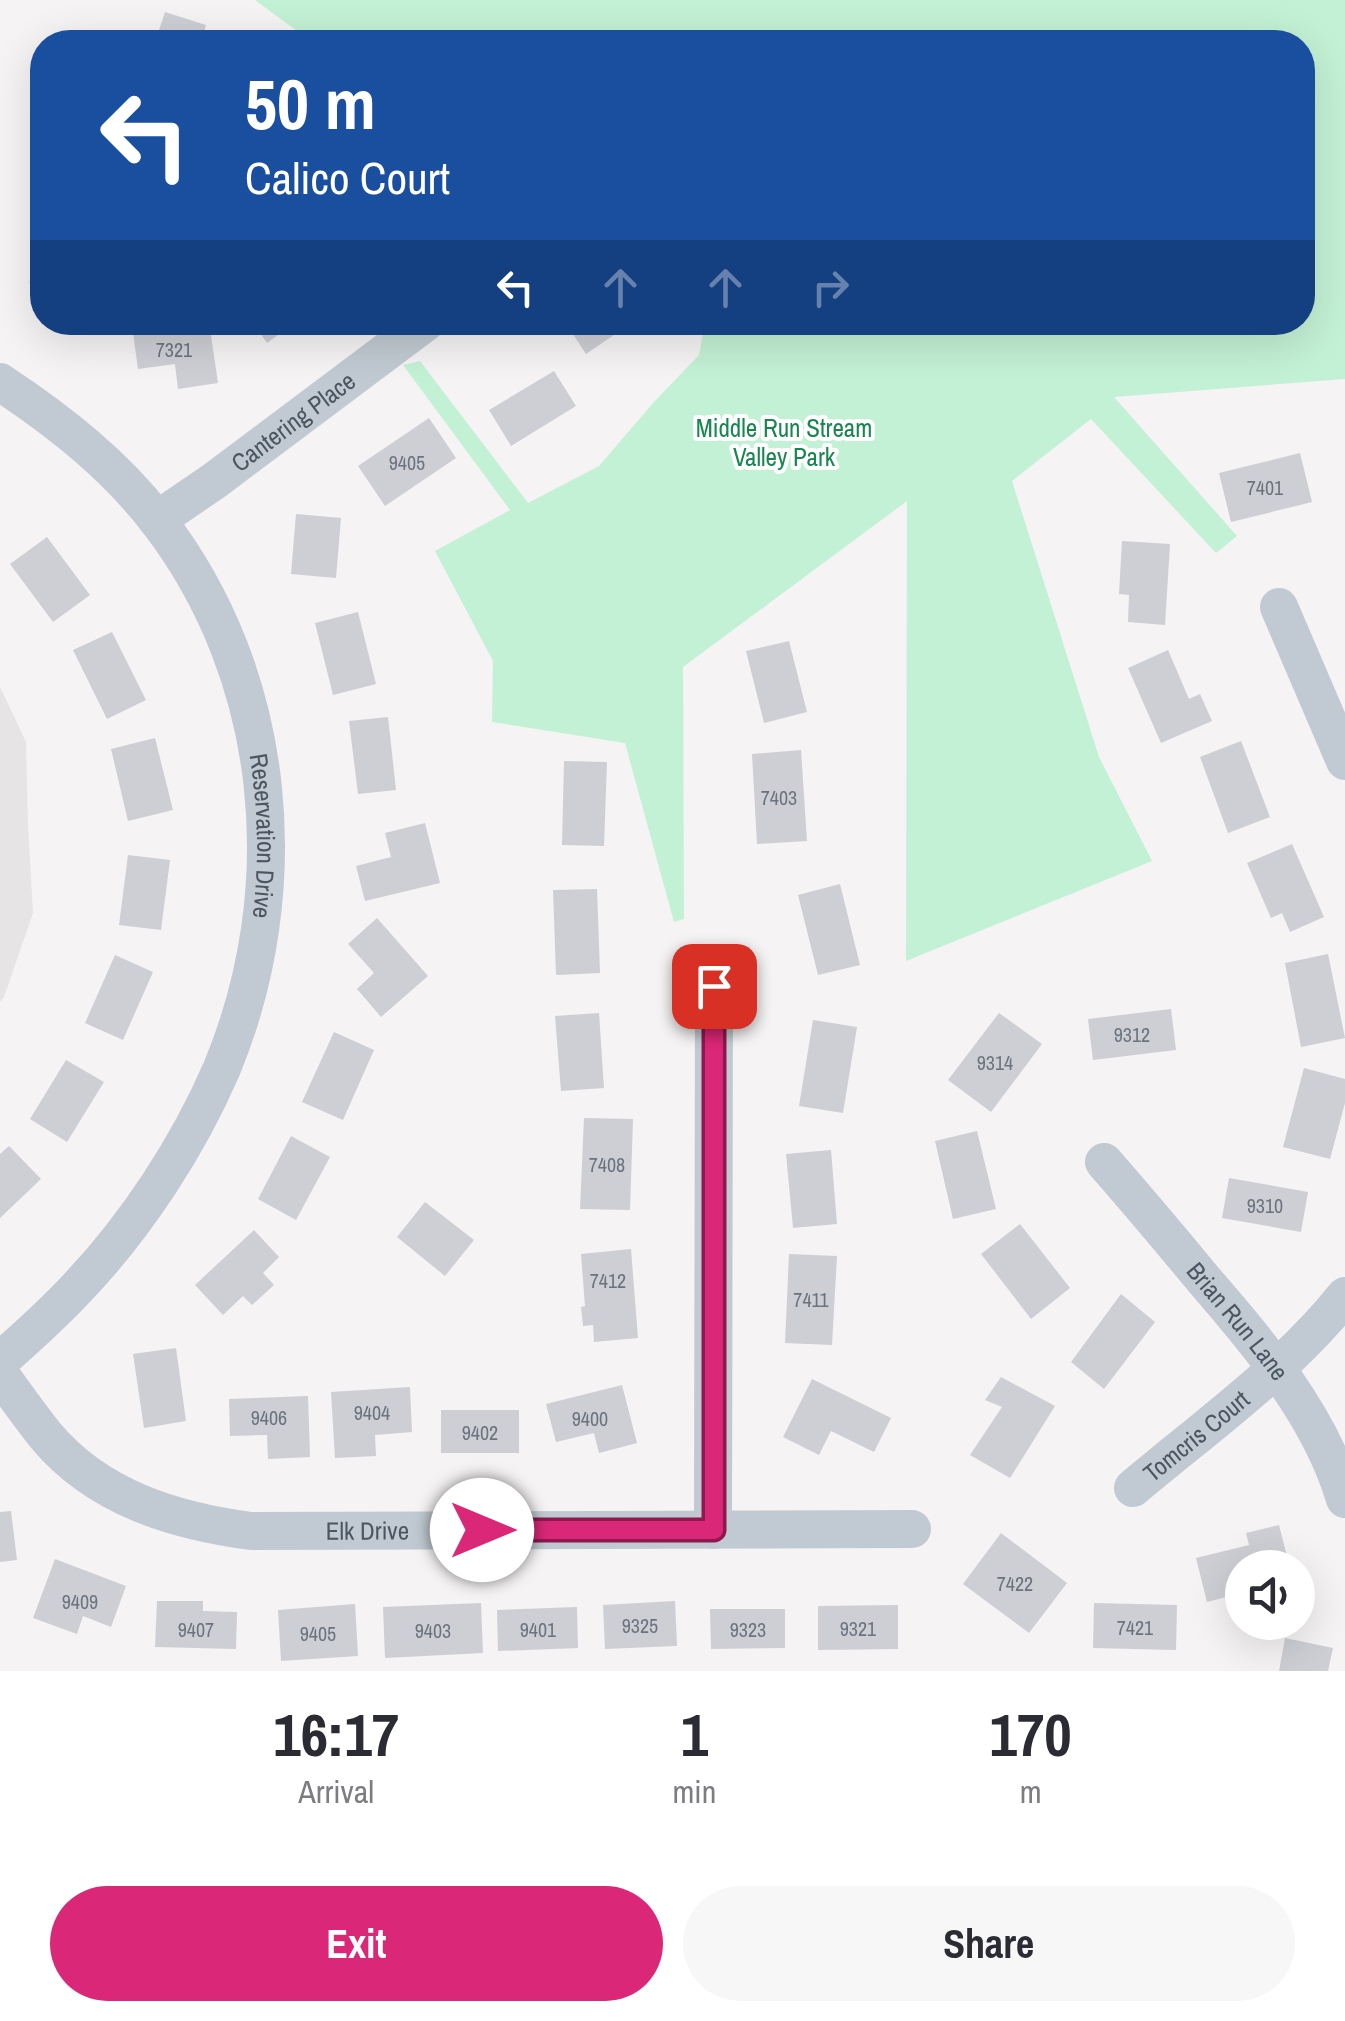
<!DOCTYPE html>
<style>
body{margin:0;font-family:"Archivo Narrow",sans-serif;background:#f7f7f7;color:#2b2b33;height:100vh;display:flex;flex-direction:column;font-size:38px;white-space:nowrap}
*{box-sizing:border-box;margin:0}
p{font-size:32px;color:#7c7c81}
.icon{flex:none;width:55px;height:55px;fill:none;stroke:currentColor;stroke-width:2;stroke-linecap:round;stroke-linejoin:round}
.map{position:relative;height:1671px;overflow:hidden}
.details{display:flex;flex-direction:column;background:#fff;flex:1}
.details>*{flex:none}
.guide{position:absolute;left:30px;top:30px;width:1285px;height:305px;border-radius:40px;box-shadow:0 10px 40px #0002;background:#1a4fa0;color:#fff;overflow:hidden}
.controls{position:absolute;left:1225px;top:1550px;display:grid;gap:20px}
.controls a{display:grid;place-items:center;width:90px;height:90px;border-radius:50%;background:#fff;box-shadow:0 10px 40px #0002;font-size:50px}
.pin{position:absolute;display:grid;place-items:center;width:85px;height:85px;color:#fff;margin:-42px;border-radius:20px;box-shadow:0 5px 15px #0006}
.me{position:absolute;width:110px;margin:-55px;rotate:90deg;stroke-linejoin:round;filter:drop-shadow(0 0 8px #0008)}
.turn{display:flex;align-items:center;gap:35px;height:210px;padding:0 50px;font-size:45px}
.turn .icon{width:130px;height:130px;stroke-width:2.5}
.turn b{display:block;font-size:70px;line-height:85px}
.lanes{display:flex;align-items:center;height:95px;padding:0 50px;background:#0003;justify-content:center;gap:50px;direction:ltr}
.lanes .off{opacity:.35}
.eta{display:flex;justify-content:space-evenly;align-items:center;height:170px;text-align:center}
.eta b{font-size:60px;font-weight:700;line-height:70px}
.action{display:flex;gap:20px;margin-top:auto;padding:20px 50px}
.action a{flex:1;height:115px;border-radius:60px;background:#db2777;color:#fff;font-size:40px;font-weight:700;line-height:115px;text-align:center}
.action a+a{background:#f7f7f7;color:#2b2b33}
.map>svg:first-child{display:block}
.education{fill:#e6e4e5}
.green{fill:#c3f1d5}
.building{fill:#cdcfd5}
.lines{fill:none;stroke-linecap:round;stroke-linejoin:round}
.minor{stroke:#c1cad2;stroke-width:38}
.route-casing{stroke:#8e194d;stroke-width:25}
.route{stroke:#db2777;stroke-width:18}
.labels{text-anchor:middle;dominant-baseline:central;stroke-width:8;stroke-linejoin:round;paint-order:stroke}
.number-label{font-size:20px;fill:#6b747e}
.street-label{font-size:25px;fill:#4a5661;stroke:#fff}
.park-label{font-size:25px;fill:#17864f;stroke:#fff}
</style>
<div class="map">
<svg width="1345" height="1671" viewBox="0 0 1345 1671">
<rect width="100%" height="100%" fill="#f5f3f3"/>
<path class="education" d="M0 687 26 742 28 825 33 913 4 997 0 1002Z"/>
<path class="green" d="M255 0H1345V379L1114 397 1237 536 1216 553 1091 419 1012 481 1099 757 1152 861 906 961 907 501 683 667 684 919 674 922 625 743 492 722 493 661 435 551 510 510 403 365 420 361 528 503 599 466 654 402 699 355 705 323 1302 322V42H426L399 34 379 42H312Z"/>
<path class="building" d="M165 12 206 25 201 42H155Z
M42 265V293L29 282Z
M209 322 218 383 178 389 175 364 138 369 133 333Z
M252 322H296L267 343Z
M565 322H633L586 354Z
M554 371 576 406 511 446 489 410Z
M429 418 456 458 385 506 358 466Z
M1300 453 1312 502 1231 522 1219 473Z
M296 514 341 518 336 578 291 574Z
M47 537 90 595 53 622 10 564Z
M1122 541 1170 544 1165 625 1128 622 1129 595 1119 594Z
M358 612 376 684 333 695 315 623Z
M112 632 146 700 107 719 73 650Z
M789 641 807 712 764 723 746 651Z
M1168 650 1189 699 1200 694 1212 721 1161 743 1128 668Z
M388 717 396 790 358 794 349 721Z
M155 738 173 810 128 821 111 749Z
M1241 741 1270 817 1228 833 1200 757Z
M801 750 807 841 757 844 752 754Z
M564 761 607 762 604 846 562 845Z
M425 823 440 883 365 901 356 866 391 857 385 833Z
M1292 844 1324 917 1290 932 1282 913 1271 918 1247 863Z
M128 855 170 860 161 930 119 925Z
M840 884 860 965 818 975 798 895Z
M597 889 600 973 556 975 553 890Z
M377 918 428 976 381 1017 357 989 374 973 348 944Z
M1328 954 1345 1038 1301 1047 1285 963Z
M115 955 153 972 123 1040 85 1023Z
M1171 1009 1176 1050 1093 1060 1088 1019Z
M599 1013 604 1088 561 1091 555 1016Z
M999 1013 1042 1044 991 1112 948 1080Z
M813 1020 857 1027 843 1113 799 1106Z
M334 1032 374 1050 343 1120 302 1102Z
M66 1060 104 1082 67 1142 30 1119Z
M1304 1068 1345 1079V1103L1330 1159 1283 1147Z
M584 1118 633 1119 630 1210 580 1209Z
M977 1131 996 1209 953 1219 935 1141Z
M291 1136 330 1157 296 1220 258 1199Z
M9 1146 41 1179 0 1218V1154Z
M831 1150 837 1224 793 1228 786 1154Z
M1229 1178 1308 1192 1301 1232 1222 1218Z
M425 1202 474 1240 445 1276 397 1237Z
M1020 1224 1070 1288 1031 1319 981 1254Z
M254 1230 279 1257 263 1273 274 1285 252 1305 243 1296 223 1315 195 1285Z
M631 1249 638 1338 594 1342 593 1325 583 1326 581 1307 585 1306 581 1254Z
M789 1254 837 1256 832 1345 785 1343Z
M1121 1294 1155 1322 1104 1389 1071 1362Z
M176 1348 186 1421 144 1428 133 1354Z
M1001 1377 1055 1406 1010 1478 970 1455 1002 1407 985 1400Z
M812 1379 891 1418 874 1452 831 1431 819 1455 783 1437Z
M622 1385 637 1443 599 1453 594 1433 556 1442 546 1404Z
M410 1387 412 1432 375 1435 376 1456 335 1458 331 1392Z
M308 1396 310 1457 268 1459 267 1435 230 1436 229 1399Z
M441 1410H519V1453H441Z
M11 1511 17 1560 0 1562V1512Z
M1279 1525 1290 1568H1242V1593L1207 1602 1196 1558 1249 1545 1246 1533Z
M1001 1533 1067 1583 1029 1633 963 1584Z
M55 1559 126 1586 111 1627 83 1616 77 1634 33 1618Z
M157 1601H203V1611L237 1612 236 1649 155 1647Z
M675 1601 677 1646 605 1649 603 1605Z
M481 1603 483 1653 385 1658 383 1607Z
M1094 1603 1177 1605 1176 1650 1093 1648Z
M355 1604 358 1656 281 1661 278 1610Z
M898 1605V1649L818 1650V1606Z
M577 1607 578 1648 498 1651 497 1610Z
M710 1609H785V1648L711 1649Z
M1285 1638 1333 1648 1328 1671H1279Z"/>
<g class="lines">
<g class="minor">
<path id="s1" d="M0 382C59 421 115 465 158 521 278 677 296 889 222 1068 188 1147 136 1226 77 1288 53 1314 26 1338 0 1361"/>
<path id="s2" d="M157 520 214 481 426 322"/>
<path d="M1279 607 1345 761"/>
<path id="s3" d="M1104 1162C1138 1201 1171 1240 1204 1280 1260 1345 1320 1415 1345 1499"/>
<path id="s4" d="M0 1374C15 1395 30 1416 46 1436 98 1498 175 1521 251 1531L912 1529"/>
<path id="s5" d="M1133 1488C1204 1428 1287 1369 1345 1296"/>
<path d="M713 1530 714 986"/>
</g>
</g>
<g class="lines">
<defs>
<path id="route" d="M482 1530H714V986"/>
</defs>
<use href="#route" class="route-casing"/>
<use href="#route" class="route"/>
</g>
<g class="labels">
<g class="number-label">
<text x="174" y="349">7321</text>
<text x="407" y="462">9405</text>
<text x="1265" y="487">7401</text>
<text x="779" y="797">7403</text>
<text x="1132" y="1034">9312</text>
<text x="995" y="1062">9314</text>
<text x="607" y="1164">7408</text>
<text x="1265" y="1205">9310</text>
<text x="608" y="1280">7412</text>
<text x="811" y="1299">7411</text>
<text x="372" y="1412">9404</text>
<text x="269" y="1417">9406</text>
<text x="590" y="1418">9400</text>
<text x="480" y="1432">9402</text>
<text x="1015" y="1583">7422</text>
<text x="80" y="1601">9409</text>
<text x="640" y="1625">9325</text>
<text x="1135" y="1627">7421</text>
<text x="858" y="1628">9321</text>
<text x="196" y="1629">9407</text>
<text x="538" y="1629">9401</text>
<text x="748" y="1629">9323</text>
<text x="433" y="1630">9403</text>
<text x="318" y="1633">9405</text>
</g>
<g class="street-label">
<text stroke="none"><textPath href="#s2" startOffset="168">Cantering Place</textPath></text>
<text stroke="none"><textPath href="#s1" startOffset="550">Reservation Drive</textPath></text>
<text stroke="none"><textPath href="#s3" startOffset="208">Brian Run Lane</textPath></text>
<text stroke="none"><textPath href="#s5" startOffset="82">Tomcris Court</textPath></text>
<text stroke="none"><textPath href="#s4" startOffset="425">Elk Drive</textPath></text>
</g>
<g class="park-label">
<text x="784" y="428">Middle Run Stream<tspan x="784" dy="29">Valley Park</tspan></text>
</g>
</g>
</svg>
<div class="controls">
<a><svg class="icon" aria-label="sound" viewBox="0 0 24 24"><path d="M4 9h4l5-4v14l-5-4H4zM17 9q2 3 0 6"/></svg></a>
</div>
<div class="pin" style="left:714px;top:986px;background:#d93025"><svg class="icon" aria-label="arrive" viewBox="0 0 24 24"><path d="M6 21V4h12l-3 4 3 4H6"/></svg></div>
<svg class="me" style="left:482px;top:1530px" viewBox="-20 -20 40 40"><circle r="19" fill="#fff"/><path d="M0-13L10 11 0 6-10 11z" fill="#db2777"/></svg>
<div class="guide">
<div class="turn"><svg class="icon" aria-label="left" viewBox="0 0 24 24"><path d="M17 20v-9H6M10 6l-5 5 5 5"/></svg><div><b>50 m</b>Calico Court</div></div>
<div class="lanes"><svg class="icon" aria-label="left" viewBox="0 0 24 24"><path d="M17 20v-9H6M10 6l-5 5 5 5"/></svg><svg class="icon off" aria-label="ahead" viewBox="0 0 24 24"><path d="M12 20V5M6 11l6-6 6 6"/></svg><svg class="icon off" aria-label="ahead" viewBox="0 0 24 24"><path d="M12 20V5M6 11l6-6 6 6"/></svg><svg class="icon off" aria-label="right" viewBox="0 0 24 24"><path d="M7 20v-9h11M14 6l5 5-5 5"/></svg></div>
</div>
</div>
<section class="details">
<div class="eta">
<div><b>16:17</b><p>Arrival</p></div>
<div><b>1</b><p>min</p></div>
<div><b>170</b><p>m</p></div>
</div>
<div class="action"><a>Exit</a><a>Share</a></div>
</section>
